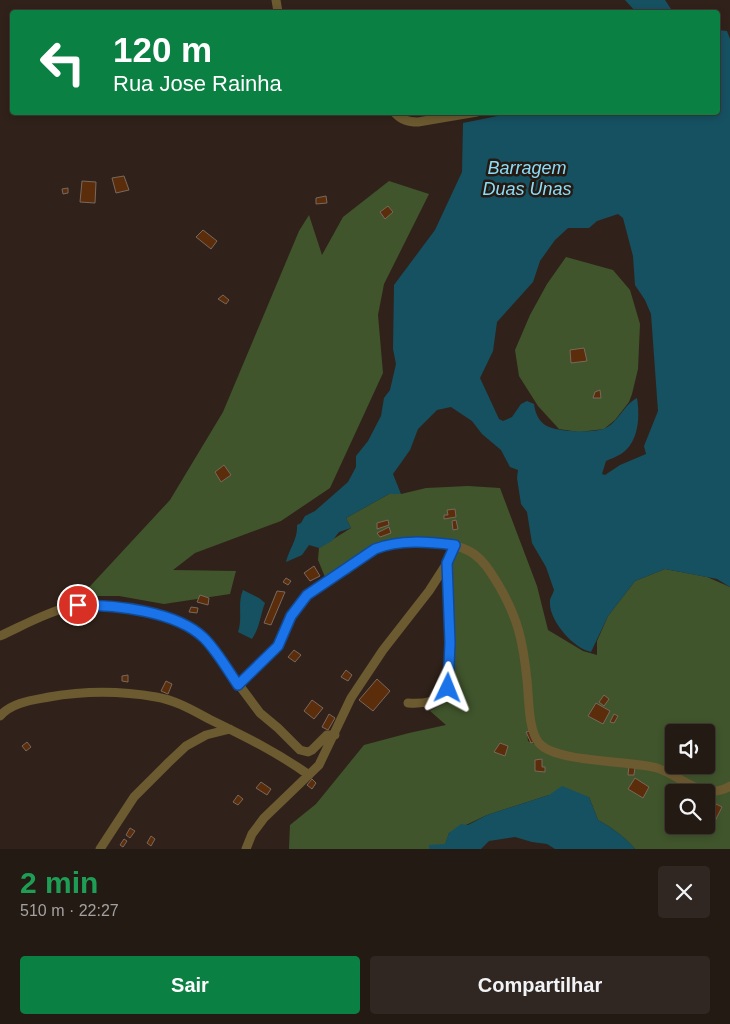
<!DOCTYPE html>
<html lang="pt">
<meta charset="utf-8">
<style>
body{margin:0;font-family:Helvetica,sans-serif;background:#302722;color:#f1f3f6;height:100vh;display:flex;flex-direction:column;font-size:19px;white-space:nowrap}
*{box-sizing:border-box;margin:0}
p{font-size:16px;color:#a3a1a0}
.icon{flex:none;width:28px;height:28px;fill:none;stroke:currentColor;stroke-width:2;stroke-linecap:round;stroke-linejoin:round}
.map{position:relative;height:849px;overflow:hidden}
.details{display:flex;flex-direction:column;background:#241a14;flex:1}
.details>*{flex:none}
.hud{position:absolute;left:10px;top:10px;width:710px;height:105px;border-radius:5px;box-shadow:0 2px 8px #0003,0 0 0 1px #413834;background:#0b8043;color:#fff;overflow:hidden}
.controls{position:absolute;left:665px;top:724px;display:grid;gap:10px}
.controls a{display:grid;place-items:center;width:50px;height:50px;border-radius:5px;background:#241a14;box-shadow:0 2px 8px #0003,0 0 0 1px #413834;font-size:25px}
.pin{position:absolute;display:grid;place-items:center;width:42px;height:42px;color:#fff;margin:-21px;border:2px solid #fff;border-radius:50%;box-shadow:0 1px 5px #0007}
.me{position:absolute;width:55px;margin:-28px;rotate:2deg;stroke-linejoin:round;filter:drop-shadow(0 0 4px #0008)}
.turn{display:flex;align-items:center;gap:18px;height:105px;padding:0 20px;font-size:22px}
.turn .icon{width:65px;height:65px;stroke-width:2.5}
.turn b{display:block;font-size:35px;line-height:42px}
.round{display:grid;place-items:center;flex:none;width:52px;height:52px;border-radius:5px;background:#302722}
.overview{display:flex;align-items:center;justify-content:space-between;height:85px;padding:0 20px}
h1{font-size:30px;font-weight:700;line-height:38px;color:#1e9e55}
.button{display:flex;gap:10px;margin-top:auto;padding:10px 20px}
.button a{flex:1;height:58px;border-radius:5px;background:#0b8043;color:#fff;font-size:20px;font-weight:700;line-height:58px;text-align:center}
.button a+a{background:#302722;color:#f1f3f6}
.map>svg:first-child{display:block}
.green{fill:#40552c;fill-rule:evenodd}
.water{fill:#165162;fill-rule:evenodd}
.building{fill:#5c2d0b;stroke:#78685e}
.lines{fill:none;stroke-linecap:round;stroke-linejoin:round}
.minor{stroke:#6c5a30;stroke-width:9}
.route-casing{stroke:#114b97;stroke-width:12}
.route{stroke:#1a73e8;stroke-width:9}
.labels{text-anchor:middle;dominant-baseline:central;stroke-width:5;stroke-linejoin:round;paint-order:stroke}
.water-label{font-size:18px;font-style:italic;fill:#8addf8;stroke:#261911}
</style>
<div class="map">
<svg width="730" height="849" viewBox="0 0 730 849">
<rect width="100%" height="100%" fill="#30221a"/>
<path class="green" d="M389 181 429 194 384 284 378 315 383 373 330 488 281 521 195 553 173 570 236 571 230 594 164 604 119 596H81L170 500 223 412 299 231 309 215 322 255 343 217Z
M566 257 613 270 630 290 640 324 638 369 632 394 629 402 615 420 604 429 579 432 559 429 538 406 519 376 515 350 530 315 547 284Z
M468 486 500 488 537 586 548 630 583 651 597 655V641L608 616 635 581 665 569 707 577 730 587V849H635C624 836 612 828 598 820L589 797 549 795 487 815 449 833 445 845H429V849H289L290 825 316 804 364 745 409 733 446 725 430 711 456 697 451 565 458 546 448 544 421 548 385 545 349 574 327 582 318 560 319 548 351 528 346 518 389 494H401L426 488ZM531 731 544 748 528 741 527 732ZM674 732H706V765H674ZM674 792H706V825H674Z"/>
<path class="water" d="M625 0H665L673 12H636Z
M718 30 727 31 730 39V587L717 579 665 569 635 581 608 616 591 652C574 649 548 620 550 601 550 598 553 594 554 590L546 567 532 543 527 512 521 504 517 478 518 470 510 467 501 450 482 434 472 421 451 407 437 410 418 429 410 450 393 474 401 494H389L346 518 351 528 339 532 332 541 319 548 309 545 302 555 286 562C289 549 298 539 297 525L301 523 305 516 315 511 348 482 356 467V456L368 441 381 416 384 398 390 390 396 364 393 349 394 285 435 230 462 172 463 123 518 112H718ZM618 214 623 218 633 256 635 285 645 300 651 314 658 411 644 446 646 454 620 465 605 475 602 474 606 461C610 459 616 457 621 454 639 442 640 417 637 398 623 405 618 424 603 429 591 433 555 432 545 425 538 420 535 412 534 404L527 401 521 404 512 417 503 421 499 419 480 378 493 351 497 322 533 282 540 261 555 240 568 228H589L597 221Z
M243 590 259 598 265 603C260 616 260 627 252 639L238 632C243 618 237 604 243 590Z
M562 786 589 797 598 820C612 828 624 836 635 849H555L547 844 532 842 515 837 489 841 481 849H429V845L445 844 449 833 461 824 468 825 487 815 549 795Z"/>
<path class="building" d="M124 176 129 190 116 193 112 178Z
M82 181 96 182 95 203 80 202Z
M68 188V193L63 194 62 189Z
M326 196 327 203 316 204V198Z
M388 206 393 212 385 219 380 212Z
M203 230 217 241 211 249 196 237Z
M223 295 229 300 226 304 218 299Z
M584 348 587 361 571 363 570 350Z
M600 390 601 398H593L595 392Z
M224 465 231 475 221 482 215 472Z
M455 509 456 517 444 519V515H448L447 510Z
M388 520 389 525 377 529V523Z
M456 520 458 529 453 530 452 521Z
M389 527 391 533 380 537 377 533Z
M314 566 320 576 310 581 304 573Z
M286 578 291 581 288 585 283 582Z
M277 591 285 592 271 625 264 623Z
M200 595 209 598 208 605 197 602Z
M191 607 198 608 197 613 189 612Z
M294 650 301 655 295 662 288 657Z
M346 670 352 675 348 681 341 677Z
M128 675V682L122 681V676Z
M377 679 390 691 373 711 359 700Z
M166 681 172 684 168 694 161 691Z
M604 695 609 699 604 706 599 702Z
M312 700 323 708 314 719 304 711Z
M596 703 610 711 603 724 588 716Z
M329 714 335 718 328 730 322 727Z
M614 714 618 716 614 723 610 722Z
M531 731 536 741 531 743 526 732Z
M27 742 31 747 26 751 22 746Z
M500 743 508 746 505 756 494 752Z
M542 759V767H545V772L535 771V760Z
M629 766 635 767 634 775H628Z
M635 778 649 787 643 798 628 789Z
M312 779 316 783 312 789 307 785Z
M261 782 271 789 267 795 256 788Z
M238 795 243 799 238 805 233 802Z
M706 799 722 807 715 821 706 817Z
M130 828 135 831 130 838 126 835Z
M151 836 155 839 151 846 147 843Z
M124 839 127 841 123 847 120 845Z"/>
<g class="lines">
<path class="minor" d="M276 0 278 12
M394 112C401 120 408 122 418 122L477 112
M0 636C22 626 45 613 68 607 94 600 157 611 182 623 190 627 197 632 204 638L260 713 278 728 300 750 308 752 312 750 327 735H335
M238 685 278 646 291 616 307 595 375 549C394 541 414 542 435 543 449 544 463 546 474 554 485 562 491 573 498 584 518 618 523 641 527 680 529 698 528 730 539 743 556 763 630 760 657 768 682 776 703 802 730 786
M408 703C421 704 443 702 448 689L449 643 447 563 455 545
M0 716C12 702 33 700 49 697 83 691 122 691 156 697 175 700 192 710 209 719 244 736 277 752 309 775
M100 849 134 797 169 762 186 746 206 735 230 729
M246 849 252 834 264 818 319 765 351 698 383 650 429 591 447 563"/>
</g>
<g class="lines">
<defs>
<path id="route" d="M78 605C116 605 176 611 204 638 217 651 227 669 238 685L278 646 291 616 307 595 375 549C400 539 429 542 455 545L447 563 450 643 448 688"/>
</defs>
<use href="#route" class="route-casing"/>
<use href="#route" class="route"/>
</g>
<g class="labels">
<g class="water-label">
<text x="527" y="168">Barragem<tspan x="527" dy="21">Duas Unas</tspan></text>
</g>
</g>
</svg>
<div class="controls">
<a><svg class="icon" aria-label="sound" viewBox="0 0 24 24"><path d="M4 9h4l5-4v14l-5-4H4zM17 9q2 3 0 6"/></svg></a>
<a><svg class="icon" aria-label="search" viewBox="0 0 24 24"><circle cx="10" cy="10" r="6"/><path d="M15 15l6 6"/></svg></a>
</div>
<div class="pin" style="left:78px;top:605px;background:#d93025"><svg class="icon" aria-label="arrive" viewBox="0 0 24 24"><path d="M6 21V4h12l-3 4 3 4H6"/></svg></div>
<svg class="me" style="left:448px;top:688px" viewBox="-20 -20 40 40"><path d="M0-17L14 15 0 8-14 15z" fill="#1a73e8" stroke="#fff" stroke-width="4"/></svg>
<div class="hud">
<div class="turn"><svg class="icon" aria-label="left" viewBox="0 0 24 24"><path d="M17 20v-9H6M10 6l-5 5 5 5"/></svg><div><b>120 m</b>Rua Jose Rainha</div></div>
</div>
</div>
<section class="details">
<div class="overview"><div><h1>2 min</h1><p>510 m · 22:27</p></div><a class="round"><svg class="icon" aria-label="close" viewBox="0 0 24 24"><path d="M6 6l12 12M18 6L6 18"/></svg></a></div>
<div class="button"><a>Sair</a><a>Compartilhar</a></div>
</section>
